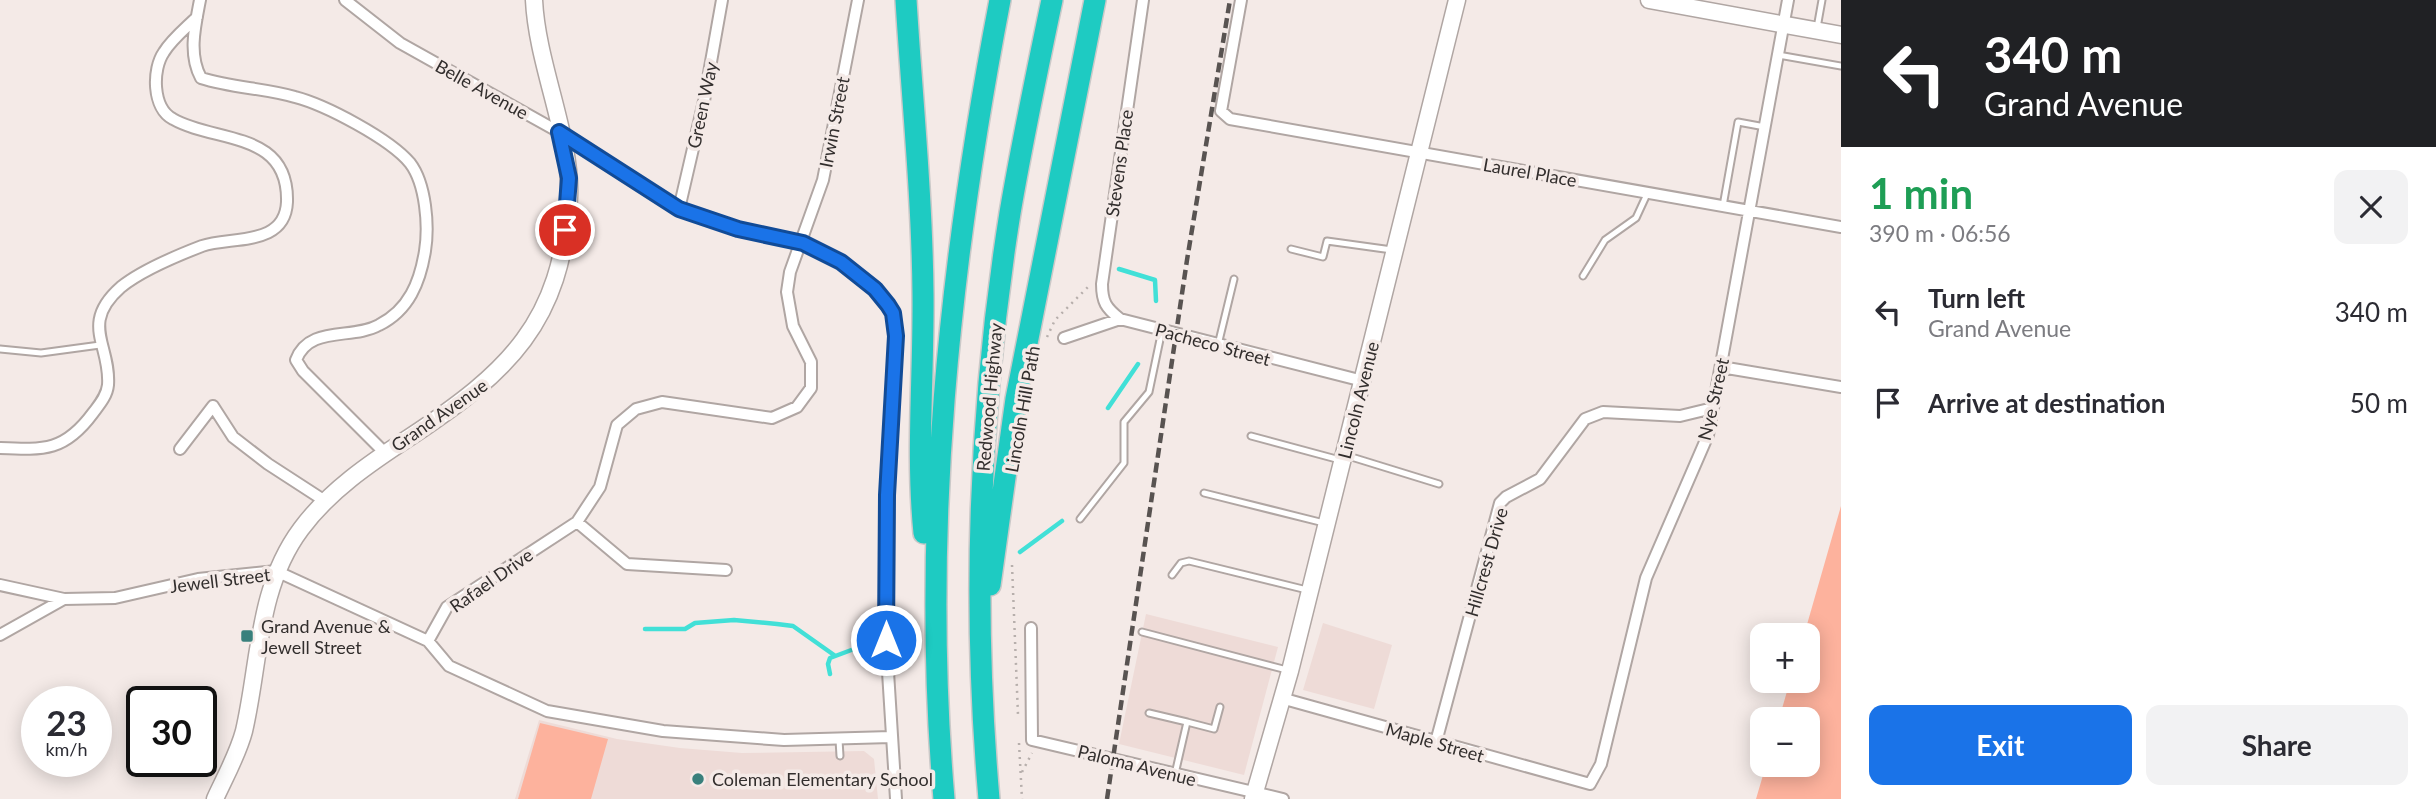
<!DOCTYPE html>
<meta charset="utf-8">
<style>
body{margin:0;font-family:Lato,sans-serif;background:#f2f2f3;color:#2b2b33;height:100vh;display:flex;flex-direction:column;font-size:26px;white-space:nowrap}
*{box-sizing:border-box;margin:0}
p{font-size:23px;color:#7c7c81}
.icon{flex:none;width:38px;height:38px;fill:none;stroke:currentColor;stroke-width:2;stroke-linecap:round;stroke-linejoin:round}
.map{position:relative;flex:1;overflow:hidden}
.panel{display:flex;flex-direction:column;background:#fff;width:595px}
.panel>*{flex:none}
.hud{background:#202124;color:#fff;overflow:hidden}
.tools{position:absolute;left:1750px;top:623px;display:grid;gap:14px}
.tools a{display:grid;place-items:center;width:70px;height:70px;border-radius:14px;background:#fff;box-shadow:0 4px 18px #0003;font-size:35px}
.speed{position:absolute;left:21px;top:686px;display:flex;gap:14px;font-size:35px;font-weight:700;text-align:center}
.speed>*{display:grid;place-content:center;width:91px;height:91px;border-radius:50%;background:#fff;box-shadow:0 4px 18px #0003;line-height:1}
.speed small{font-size:18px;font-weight:400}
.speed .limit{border:4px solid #111;border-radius:10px;background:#fff;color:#111}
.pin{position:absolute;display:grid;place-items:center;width:60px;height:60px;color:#fff;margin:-30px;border:4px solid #fff;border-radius:50%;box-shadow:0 2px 7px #0007}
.me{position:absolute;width:77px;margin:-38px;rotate:0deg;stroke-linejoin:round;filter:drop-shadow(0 0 5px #0008)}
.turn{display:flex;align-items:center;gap:24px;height:147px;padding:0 28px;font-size:32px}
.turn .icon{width:91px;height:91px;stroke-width:2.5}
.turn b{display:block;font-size:49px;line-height:60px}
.round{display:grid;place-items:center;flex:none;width:74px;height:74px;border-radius:14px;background:#f2f2f3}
.headline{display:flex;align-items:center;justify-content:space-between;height:119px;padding:0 28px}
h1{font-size:42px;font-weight:700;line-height:52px;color:#1e9e55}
.action{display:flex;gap:14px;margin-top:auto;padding:14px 28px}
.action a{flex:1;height:80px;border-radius:14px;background:#1a73e8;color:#fff;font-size:28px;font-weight:700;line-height:80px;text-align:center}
.action a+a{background:#f2f2f3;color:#2b2b33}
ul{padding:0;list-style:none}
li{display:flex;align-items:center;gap:21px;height:91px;padding:0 28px}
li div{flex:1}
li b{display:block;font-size:26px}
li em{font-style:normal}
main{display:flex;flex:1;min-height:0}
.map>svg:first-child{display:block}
.built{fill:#eedbd7}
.green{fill:#fdb29d}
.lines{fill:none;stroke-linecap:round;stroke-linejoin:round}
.stream{stroke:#41e0d7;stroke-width:4.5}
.lane-casing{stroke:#b0a6a3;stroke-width:9}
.street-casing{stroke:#b0a6a3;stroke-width:14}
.secondary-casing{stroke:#b0a6a3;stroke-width:19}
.highway-casing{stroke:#cac9c8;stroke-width:24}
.path{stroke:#b7afac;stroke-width:2.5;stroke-dasharray:2 5;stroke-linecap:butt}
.lane{stroke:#fff;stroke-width:5}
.street{stroke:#fff;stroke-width:10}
.secondary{stroke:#fff;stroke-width:16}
.highway{stroke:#1ecbc2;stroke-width:21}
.rail{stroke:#585351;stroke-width:4.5;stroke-dasharray:10 5;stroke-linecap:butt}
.route-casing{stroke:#114b97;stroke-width:18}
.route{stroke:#1a73e8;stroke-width:12}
.poi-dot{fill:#39807c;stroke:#f4eae7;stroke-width:2.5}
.labels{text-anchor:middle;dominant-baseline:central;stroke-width:7;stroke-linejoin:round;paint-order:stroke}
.street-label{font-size:18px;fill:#322e2d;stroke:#f4eae7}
.poi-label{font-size:18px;fill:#322e2d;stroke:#f4eae7;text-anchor:start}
</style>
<main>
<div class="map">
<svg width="1841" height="799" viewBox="0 0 1841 799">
<rect width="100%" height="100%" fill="#f4eae7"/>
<path class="built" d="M1146 614 1278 647 1244 775 1119 744Z
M1323 623 1392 645 1374 709 1303 690Z
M539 720 617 739 680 748 742 753 864 751 874 759 878 799H515Z"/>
<path class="green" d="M1841 506V799H1756L1766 765H1808V719H1779L1790 681H1808V635H1804Z
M540 723 608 739 591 799H518Z"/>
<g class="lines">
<path class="stream" d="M1119 269 1155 280 1156 301
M1108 408 1138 364
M1020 552 1062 521
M645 629H685L695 623 734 620 777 624 793 626 834 655
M830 674 828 664 830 658 862 646"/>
<defs>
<path id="lane" d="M1817 28 1822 0
M1778 55 1841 66
M1723 206 1738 122 1765 127
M1291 249 1323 257 1327 241 1392 250
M1583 276 1605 240 1636 218 1648 192
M1218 345 1234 279
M0 349 41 353 100 345
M1251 436 1340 460
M1345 455 1439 484
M1204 493 1324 523
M1080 519 1124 463V422L1149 392 1162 330
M1172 575 1181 563 1189 561 1307 590
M1142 632 1287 670
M1149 713 1187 722
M839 740 840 756
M1175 774 1187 722 1214 729 1220 707"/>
<path id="street" d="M200 0C195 26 188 54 201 78 232 88 264 88 295 97 326 105 390 139 410 163 426 184 429 226 425 251 420 282 409 310 379 325 352 340 309 325 296 360L303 371 385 453
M345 0 400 43 559 132 679 209 738 229 803 243 841 262 875 289 888 305 893 313 896 336 887 495 886 640 896 799
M1241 0 1221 111 1230 119 1841 227
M679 209 704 101 722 0
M1120 319C1106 308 1102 302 1102 284L1143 0
M1064 338 1120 319 1363 381
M1721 367 1841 387
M0 448C45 450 65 451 93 413 99 405 107 396 108 385 111 345 79 324 121 287 142 270 176 256 202 246 231 236 285 247 287 202 289 130 215 143 173 119 152 108 152 69 164 52 172 39 186 28 197 17
M180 449 213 406 233 437 268 464 325 501
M577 522 627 564 726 570
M0 585 64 599 115 598 198 579 276 571 428 641 449 666 547 711 663 731 784 740 891 737
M1031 628 1032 740 1283 799
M0 635 64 599
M428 641 447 607 577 522 600 487 617 425 636 409 662 402 772 418 797 407 811 388V362L793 326 787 292 790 272 823 180 858 0
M1281 698 1590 784 1601 764 1646 578 1708 435 1788 0
M1436 742 1500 503 1506 497 1540 479 1585 419 1603 412 1680 416 1713 408"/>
<path id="secondary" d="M1649 0 1841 35
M215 799C225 777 238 754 244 731 260 662 257 588 301 529 329 491 370 463 410 437 508 372 562 323 569 198 572 137 537 65 534 0
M1253 799 1290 671 1457 0"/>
<path id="highway" d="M906 0C912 98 922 195 923 293 924 373 916 453 924 533
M990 585 1016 399 1095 0
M944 799C921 530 949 265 1000 0
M989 799C972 604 979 407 1010 213 1022 142 1037 71 1052 0"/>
</defs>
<use href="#lane" class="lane-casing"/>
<use href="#street" class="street-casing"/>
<use href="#secondary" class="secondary-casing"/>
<use href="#highway" class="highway-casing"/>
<path class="path" d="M1047 337 1055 320 1089 286
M1012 565 1018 715
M1019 743 1022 799
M1022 772 1032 753"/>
<use href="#lane" class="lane"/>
<use href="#street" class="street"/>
<use href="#secondary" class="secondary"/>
<use href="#highway" class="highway"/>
<path class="rail" d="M1107 799 1187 260 1230 0"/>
</g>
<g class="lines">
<defs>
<path id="route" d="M565 230 569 178 559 132 679 209 738 229 803 243 841 262 875 289 888 305 893 313 896 336 887 495 886 640"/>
</defs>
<use href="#route" class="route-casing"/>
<use href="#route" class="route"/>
</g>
<g class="poi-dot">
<rect x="240" y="629" width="14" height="14" rx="3.5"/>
<circle cx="698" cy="779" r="7"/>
</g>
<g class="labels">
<g class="street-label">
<text transform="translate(482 89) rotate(29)">Belle Avenue</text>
<text transform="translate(702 105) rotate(-78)">Green Way</text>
<text transform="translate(834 122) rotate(-79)">Irwin Street</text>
<text transform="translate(1119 163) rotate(-82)">Stevens Place</text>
<text transform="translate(1530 172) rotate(10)">Laurel Place</text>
<text transform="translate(1213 344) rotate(15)">Pacheco Street</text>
<text transform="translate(989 397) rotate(-85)">Redwood Highway</text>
<text transform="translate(1713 399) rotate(-77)">Nye Street</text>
<text transform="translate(1358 400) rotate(-76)">Lincoln Avenue</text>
<text transform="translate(1022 409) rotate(-80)">Lincoln Hill Path</text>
<text transform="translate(439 415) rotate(-35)">Grand Avenue</text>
<text transform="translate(1486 562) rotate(-74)">Hillcrest Drive</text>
<text transform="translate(220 580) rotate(-7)">Jewell Street</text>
<text transform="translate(491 580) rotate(-35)">Rafael Drive</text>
<text transform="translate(1435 742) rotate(16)">Maple Street</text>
<text transform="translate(1137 765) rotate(14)">Paloma Avenue</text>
</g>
<g class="poi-label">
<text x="261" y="626">Grand Avenue &amp;<tspan x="261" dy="21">Jewell Street</tspan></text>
<text x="712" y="779">Coleman Elementary School</text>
</g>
</g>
</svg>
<div class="tools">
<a>+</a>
<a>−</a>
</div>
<div class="speed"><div>23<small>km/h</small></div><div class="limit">30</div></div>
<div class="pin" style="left:565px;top:230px;background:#d93025"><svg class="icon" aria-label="arrive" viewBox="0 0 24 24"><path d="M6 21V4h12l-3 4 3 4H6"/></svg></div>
<svg class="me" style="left:886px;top:640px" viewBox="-20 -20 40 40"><circle r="17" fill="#1a73e8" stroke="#fff" stroke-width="3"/><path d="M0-11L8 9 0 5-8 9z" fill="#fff"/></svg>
</div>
<section class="panel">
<div class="hud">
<div class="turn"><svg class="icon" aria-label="left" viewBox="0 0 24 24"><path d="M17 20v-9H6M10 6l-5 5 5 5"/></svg><div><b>340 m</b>Grand Avenue</div></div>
</div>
<div class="headline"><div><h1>1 min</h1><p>390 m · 06:56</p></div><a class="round"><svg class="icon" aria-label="close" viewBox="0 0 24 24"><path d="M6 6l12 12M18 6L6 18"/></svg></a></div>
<ul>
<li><svg class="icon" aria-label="left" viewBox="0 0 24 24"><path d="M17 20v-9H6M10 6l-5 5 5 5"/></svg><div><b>Turn left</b><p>Grand Avenue</p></div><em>340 m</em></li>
<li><svg class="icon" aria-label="arrive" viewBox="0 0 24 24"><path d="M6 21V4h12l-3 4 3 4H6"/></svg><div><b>Arrive at destination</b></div><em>50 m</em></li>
</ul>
<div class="action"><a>Exit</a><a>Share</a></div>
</section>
</main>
